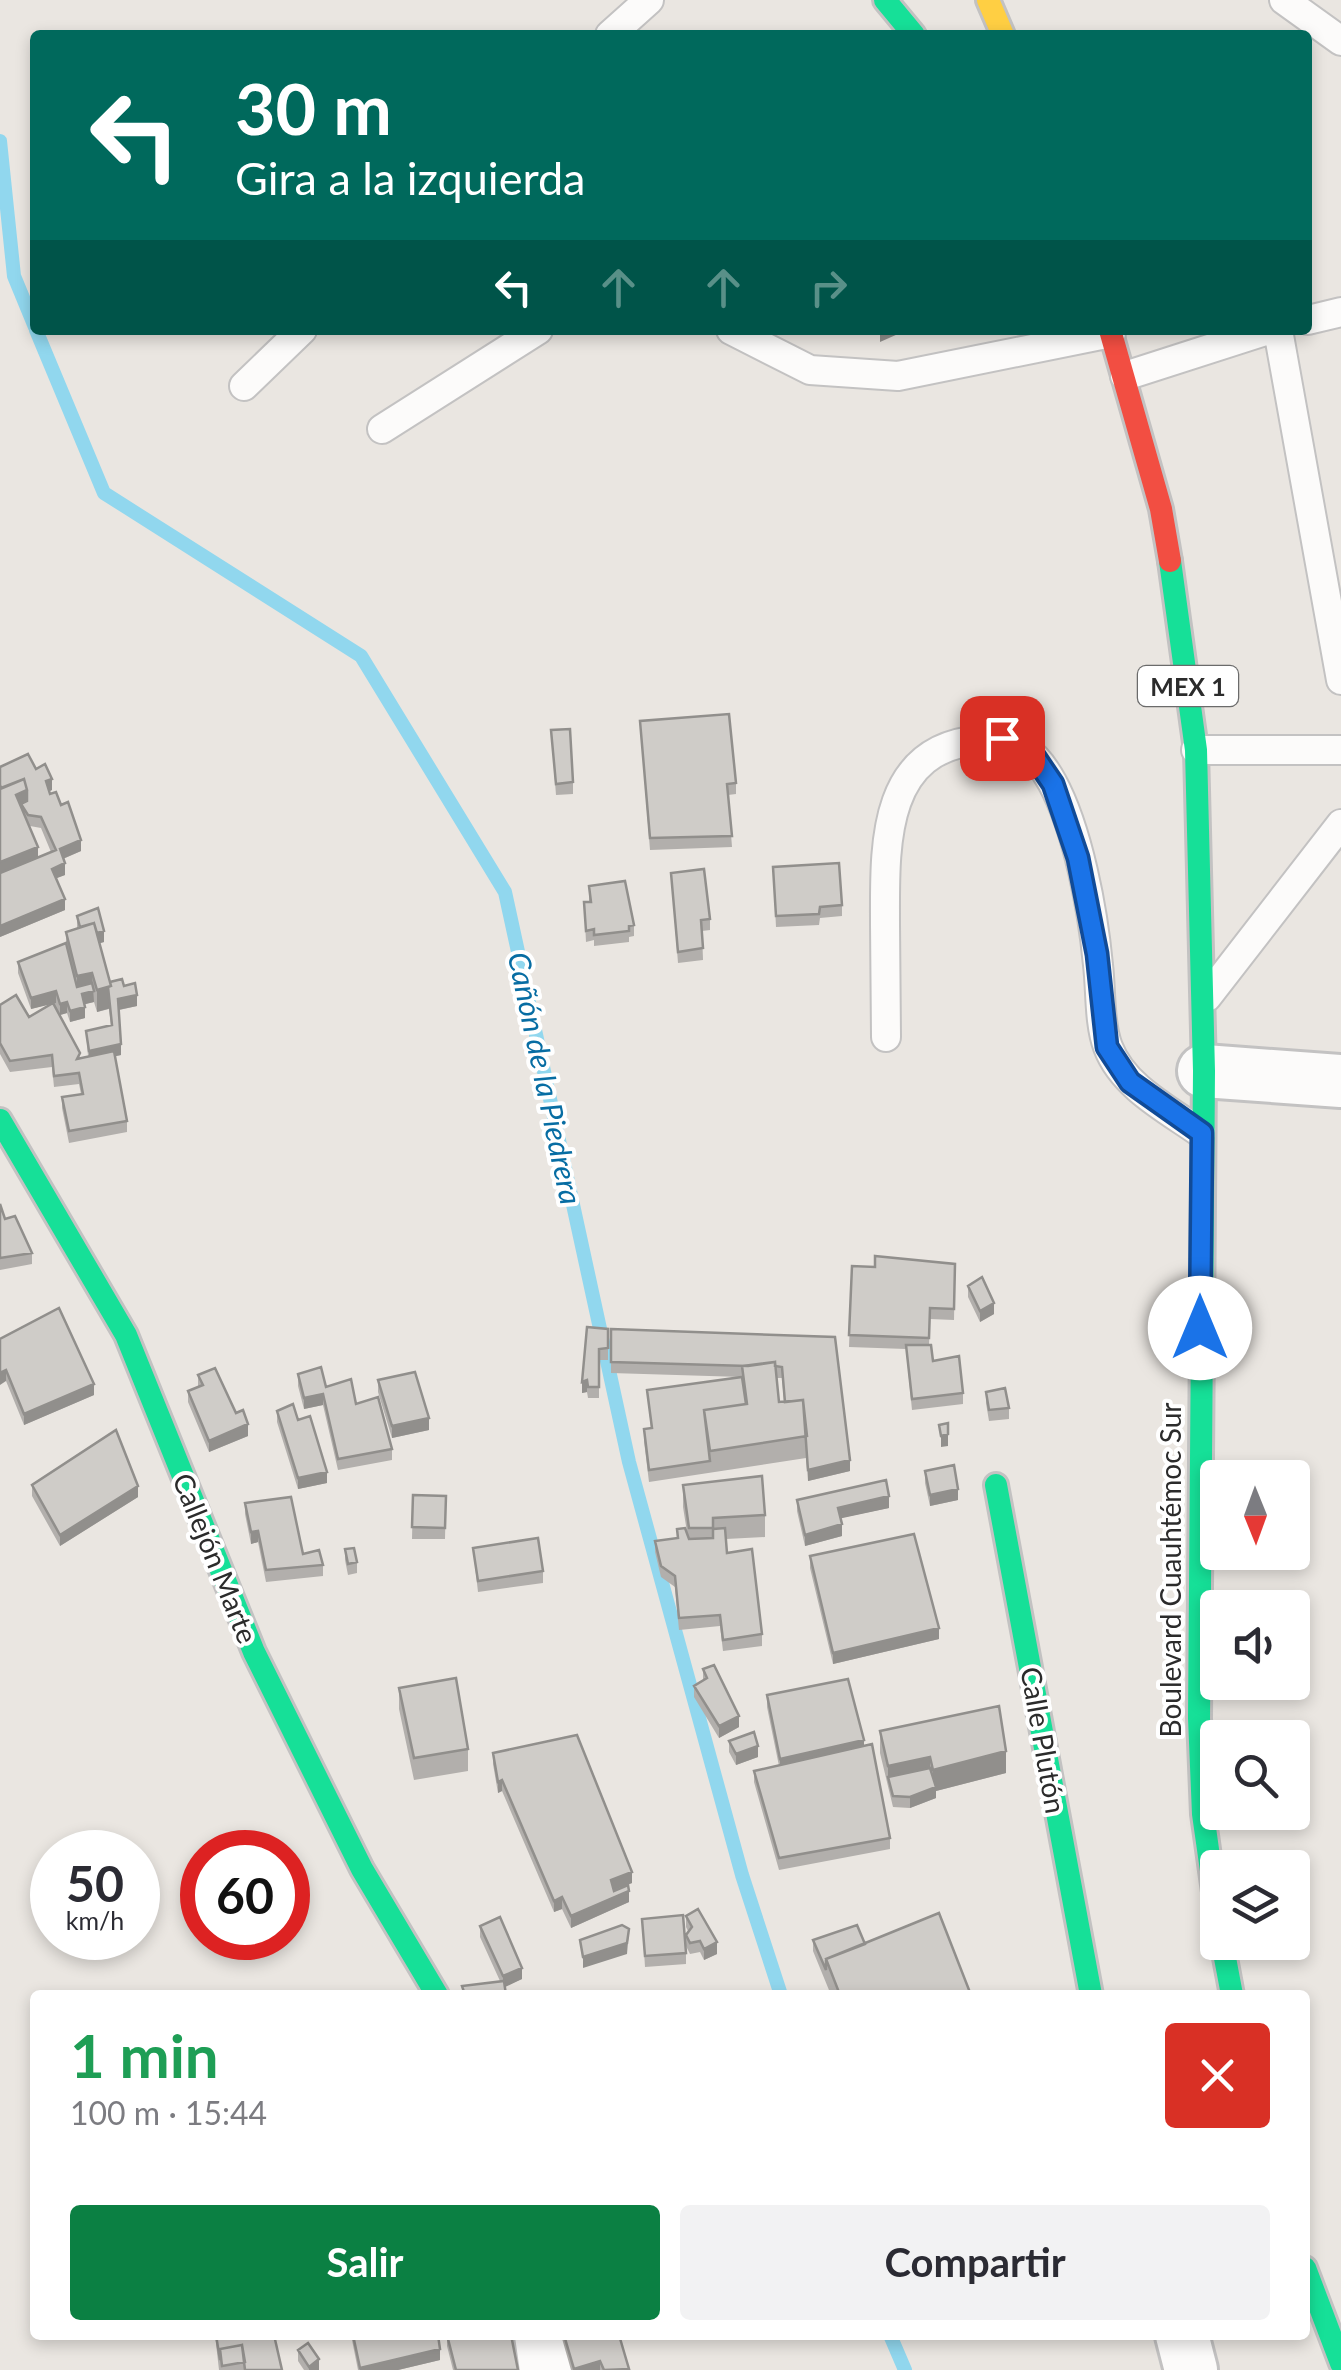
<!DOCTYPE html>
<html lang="es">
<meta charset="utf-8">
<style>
body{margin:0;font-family:Lato,sans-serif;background:#f2f2f3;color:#2b2b33;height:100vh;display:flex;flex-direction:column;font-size:38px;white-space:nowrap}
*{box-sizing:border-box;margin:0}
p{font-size:32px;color:#7c7c81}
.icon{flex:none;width:55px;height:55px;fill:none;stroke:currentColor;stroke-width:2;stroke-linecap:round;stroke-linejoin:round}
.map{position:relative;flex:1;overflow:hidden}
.sheet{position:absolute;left:30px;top:1990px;width:1280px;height:350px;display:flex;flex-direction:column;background:#fff;border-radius:10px;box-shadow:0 5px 15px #0003}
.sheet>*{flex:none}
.hud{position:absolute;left:30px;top:30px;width:1282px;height:305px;border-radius:10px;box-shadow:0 5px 15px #0003;background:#00695c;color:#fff;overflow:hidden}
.needle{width:65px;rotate:179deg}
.fabs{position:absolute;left:1200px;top:1460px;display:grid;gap:20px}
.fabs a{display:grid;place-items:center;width:110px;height:110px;border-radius:10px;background:#fff;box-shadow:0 5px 15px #0003;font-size:50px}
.speed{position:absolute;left:30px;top:1830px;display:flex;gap:20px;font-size:50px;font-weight:700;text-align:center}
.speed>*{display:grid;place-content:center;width:130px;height:130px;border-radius:50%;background:#fff;box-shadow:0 5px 15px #0003;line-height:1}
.speed small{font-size:25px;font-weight:400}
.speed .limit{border:15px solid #d22;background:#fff;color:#111}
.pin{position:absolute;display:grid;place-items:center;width:85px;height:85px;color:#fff;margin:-42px;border-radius:20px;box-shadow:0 5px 15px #0006}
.me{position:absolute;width:110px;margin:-55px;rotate:0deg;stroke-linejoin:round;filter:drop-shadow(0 0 8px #0008)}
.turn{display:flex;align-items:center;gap:35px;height:210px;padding:0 40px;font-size:45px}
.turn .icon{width:130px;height:130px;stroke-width:2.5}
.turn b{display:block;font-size:70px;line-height:85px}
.lanes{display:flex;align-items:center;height:95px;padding:0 40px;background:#0003;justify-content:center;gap:50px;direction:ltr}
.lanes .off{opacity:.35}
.round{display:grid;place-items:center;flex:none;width:105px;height:105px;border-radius:10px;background:#f2f2f3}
.overview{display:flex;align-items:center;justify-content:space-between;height:170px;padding:0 40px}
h1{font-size:60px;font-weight:700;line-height:75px;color:#1e9e55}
.button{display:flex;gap:20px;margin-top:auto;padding:20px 40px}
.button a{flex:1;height:115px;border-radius:10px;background:#0b8043;color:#fff;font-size:40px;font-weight:700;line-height:115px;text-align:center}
.button a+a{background:#f2f2f3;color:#2b2b33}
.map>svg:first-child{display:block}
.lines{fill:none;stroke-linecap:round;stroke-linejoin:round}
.stream{stroke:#91d7ee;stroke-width:14}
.lane-casing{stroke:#c3c2c2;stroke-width:32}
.street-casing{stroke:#c3c2c2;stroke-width:58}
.fast-casing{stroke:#c3c2c2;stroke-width:28}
.slow-casing{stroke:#c3c2c2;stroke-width:28}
.jam-casing{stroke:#c3c2c2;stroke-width:28}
.lane{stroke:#fcfbfa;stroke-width:28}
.street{stroke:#fcfbfa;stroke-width:52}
.fast{stroke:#16e098;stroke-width:22}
.slow{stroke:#ffcf43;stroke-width:22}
.jam{stroke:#f24e42;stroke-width:22}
.wall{fill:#b2afac;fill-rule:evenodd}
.shaded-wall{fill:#918f8c}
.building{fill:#cfccc8;stroke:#918f8c;stroke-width:2.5}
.route-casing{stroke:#114b97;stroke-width:25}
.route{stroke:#1a73e8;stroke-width:18}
.labels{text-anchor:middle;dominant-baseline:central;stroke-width:8;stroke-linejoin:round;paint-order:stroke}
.shield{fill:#fff;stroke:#6b6b6b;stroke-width:2.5}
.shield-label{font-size:25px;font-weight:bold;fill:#2b2b2b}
.street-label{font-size:28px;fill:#2b2b2b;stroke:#fff}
.water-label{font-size:30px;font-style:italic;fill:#076da3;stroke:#fff}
</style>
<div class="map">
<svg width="1341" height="2370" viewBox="0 0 1341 2370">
<rect width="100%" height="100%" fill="#eae6e1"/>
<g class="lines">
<path class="stream" d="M0 141 14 276 35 327
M36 330 104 493 361 656 505 892 629 1462 742 1875 781 1995
M890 2335 905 2370"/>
<defs>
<path id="lane" d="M1284 0 1341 41
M610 35 649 0
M1308 320 1341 312
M731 330 810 370 898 376 1111 333
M1278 330 1341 680
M1125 376 1268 330
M244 386 302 330
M382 429 538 330
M1196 750H1341
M1207 997 1341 824
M886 1037C886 999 885 961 885 924 885 848 880 748 980 740 1016 737 1035 751 1052 782 1078 829 1093 911 1098 965 1101 989 1099 1024 1108 1047 1123 1087 1169 1110 1201 1133"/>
<path id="street" d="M1204 1071 1341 1081
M541 2335 546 2370
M1182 2335 1191 2370"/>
<path id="fast" d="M885 0 914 35
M1170 561 1196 750 1204 1071 1199 1718 1203 1814 1218 1920
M0 1120 126 1335 254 1652 362 1869 437 1995
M996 1485 1091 1995
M1222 1942 1232 1995
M1305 2268 1341 2363"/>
<path id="slow" d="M988 0 1003 35"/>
<path id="jam" d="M1110 330 1161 509 1170 561"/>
</defs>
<use href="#lane" class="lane-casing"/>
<use href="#street" class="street-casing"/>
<use href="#fast" class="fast-casing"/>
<use href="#slow" class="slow-casing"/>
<use href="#jam" class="jam-casing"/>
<use href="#lane" class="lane"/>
<use href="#street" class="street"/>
<use href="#fast" class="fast"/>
<use href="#slow" class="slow"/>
<use href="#jam" class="jam"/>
</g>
<path class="wall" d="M640 721 736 783V794L728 795 732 847 650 850Z
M551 730 573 782V794L556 795Z
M0 767 36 769 52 790 49 791 81 851 63 859 65 875 56 878 65 910 0 937ZM30 826 41 828 51 852 38 857Z
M773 867 842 905V916L820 918 819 925 776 927Z
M671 873 710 919V930L702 931 703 960 678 963Z
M589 886 634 925V936L629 937V942L594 946V940L586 942 584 902H589Z
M77 916 104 942 100 943 110 982 124 986 137 1006 119 1010 121 1055 115 1056 127 1121V1132L69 1143 62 1108V1097L81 1094 79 1084 54 1087 52 1067 10 1072 0 1054V1005L29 1017 53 1003 31 1009 18 973V962L66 943V932L77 928ZM94 1002 97 1012 109 1009 111 1025 86 1031 88 1056 80 1058 60 1015 67 1013 70 1022 85 1018 84 1004Z
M0 1204 5 1219 32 1253V1264L0 1270Z
M955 1264 954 1320 930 1319 929 1345 933 1361 963 1393V1404L912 1410 906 1349 849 1347 852 1266 875 1267Z
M968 1286 994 1314 980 1322 968 1297Z
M608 1329V1360H599V1398H588L587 1392 582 1393V1382Z
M611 1329 835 1337 850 1471 808 1481 806 1458 649 1482 644 1441V1429L651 1428 647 1390 742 1377 611 1373ZM776 1378H782L784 1402H779Z
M3 1337 94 1395 24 1425 6 1381Z
M298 1374 326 1387 356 1404 392 1449V1460L338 1470 323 1405 304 1409 298 1386Z
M198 1375 236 1413 248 1436 209 1452 188 1402V1391L198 1387Z
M378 1380 429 1430 392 1438 378 1392Z
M986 1392 1009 1408V1419L989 1421 986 1403Z
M277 1411 298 1420 327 1483 298 1489 277 1422Z
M925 1471 958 1500 930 1506 925 1483Z
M32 1485 138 1497 60 1546 32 1496Z
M683 1485 765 1515V1537L726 1539 727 1553 762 1634V1646L723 1651 720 1626 679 1630 675 1587 661 1577 655 1552V1541L677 1538V1529L687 1532 683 1507Z
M413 1495 446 1496 445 1539H412Z
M797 1500 889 1508 840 1518 842 1536 805 1546 797 1511Z
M245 1503 303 1554 323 1565V1576L266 1582 258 1542 251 1544 245 1514Z
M473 1548 543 1571V1583L478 1592Z
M345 1549 357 1562V1573L348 1575 345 1560Z
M810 1556 939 1639 833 1664 810 1568Z
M703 1669 739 1727 719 1738 694 1697V1686L703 1680Z
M399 1688 468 1749V1771L414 1780 399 1709Z
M767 1695 864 1746 890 1838V1849L779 1870 754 1782V1771L779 1766 767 1707Z
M880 1731 1006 1773 936 1791V1798L910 1808 893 1807 880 1753Z
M729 1741 758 1757 736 1765 729 1752Z
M493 1753 632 1883 614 1890 629 1902 571 1928 562 1909 554 1912 502 1791 498 1793 493 1764Z
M686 1916 717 1954 704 1960 700 1952 690 1954 686 1946V1935L688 1931 686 1927Z
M642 1919 686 1953V1964L645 1967Z
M480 1926 522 1979 505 1986 506 1995H462V1986L500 1981 480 1937Z
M813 1940 865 1943 971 1995H831L813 1951Z
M215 2335 282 2370H219Z
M351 2335H438L440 2360 398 2370H358Z
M447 2335 518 2370H453L447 2346Z
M561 2335H619L629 2370H571Z
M298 2350 319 2370H304L298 2361Z"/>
<path class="shaded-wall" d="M880 330H907L880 342Z
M52 779V790L46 793V781Z
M27 790 26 812 21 804 5 798Z
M81 840V851L60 860V849Z
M38 847V868L0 884V862Z
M65 863V875L52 880V869Z
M65 899V910L0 937V926Z
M104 931V942L83 948V937Z
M92 973 94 1002 82 1005 77 998V976Z
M111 986V1008L97 1012V990Z
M56 991V1003L31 1009V998Z
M137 995V1006L118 1010V999Z
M67 1002V1013L60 1015V1004Z
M85 1007V1018L70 1022V1011Z
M121 1044V1055L89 1062V1051Z
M994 1303V1314L980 1322V1311Z
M6 1370V1381L0 1385V1373Z
M587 1380V1392L582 1393V1382Z
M94 1384V1395L24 1425V1414Z
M323 1394V1405L304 1409V1398Z
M429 1418V1430L392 1438V1426Z
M248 1424V1436L209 1452V1441Z
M948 1434V1446L941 1447V1436Z
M850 1460V1471L808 1481V1470Z
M327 1472V1483L298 1489V1478Z
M138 1486V1497L60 1546V1535Z
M958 1489V1500L930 1506V1495Z
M889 1496V1508L838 1519V1508Z
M842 1524V1536L805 1546V1535Z
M258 1531V1542L251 1544V1532Z
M939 1628V1639L833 1664V1653Z
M739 1716V1727L719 1738V1726Z
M864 1740V1751L780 1770V1759Z
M758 1746V1757L736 1765V1754Z
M1006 1751V1773L936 1791V1798L910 1808V1797L933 1788V1770Z
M930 1757V1779L888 1777V1766Z
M502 1780V1791L498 1793V1782Z
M632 1872V1883L611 1891V1880Z
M629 1891V1902L571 1928V1916Z
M562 1897V1909L554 1912V1901Z
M629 1929 627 1954 583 1968V1957Z
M717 1942V1954L704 1960V1949Z
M522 1968V1979L503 1988V1976Z
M440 2349V2360L398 2370H360V2368Z
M319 2359V2370H309V2367Z
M600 2361V2370H574V2369Z"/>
<path class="building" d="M729 714 736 783 727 784 732 836 650 838 640 721Z
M570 729 573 782 556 784 551 730Z
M28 754 36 769 45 764 52 779 46 781 50 794 56 792 61 805 68 802 81 840 60 849 65 863 52 869 65 899 0 926V873L56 850 41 817 28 815 21 804 27 801V790L24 779 1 788 0 785V767Z
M24 779 27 790 16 795 38 847 0 862V789Z
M839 863 842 905 820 907 819 914 776 916 773 867Z
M704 869 710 919 701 920 703 948 678 952 671 873Z
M625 881 634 925 629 926V931L594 935V929L586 931 584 902H591L589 886Z
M98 908 104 931 97 933 94 923 80 927 77 916Z
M94 923 111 986 97 990 92 973 77 976 66 932Z
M66 943 77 987 92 983 94 991 82 994 85 1007 70 1011 67 1002 60 1004 56 991 31 998 18 962Z
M122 979 124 986 135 983 137 995 118 999 121 1044 89 1051 86 1031 112 1025 108 987 111 986 110 982Z
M16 995 29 1017 53 1003 80 1053 77 1059 114 1051 127 1121 69 1131 62 1097 83 1094 79 1073 54 1076 52 1055 10 1061 0 1043V1005Z
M0 1204 5 1219 15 1216 32 1253 0 1258Z
M875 1256 955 1264 954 1309 930 1308 929 1338 849 1335 852 1266 875 1267Z
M982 1277 994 1303 980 1311 968 1286Z
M59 1308 94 1384 24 1414 6 1370 0 1373V1339Z
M587 1327 608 1329V1348L599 1349V1387H588L587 1380 582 1382Z
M611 1329 835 1337 850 1460 808 1470 803 1400 785 1402 782 1367 775 1366V1362L748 1366 611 1362Z
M906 1345H931L933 1361 959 1356 963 1393 912 1399Z
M775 1362 779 1402 803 1400 807 1436 710 1451 704 1410 747 1404 742 1366Z
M321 1367 326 1387 351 1379 356 1404 378 1397 392 1449 338 1459 323 1394 304 1398 298 1374Z
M215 1368 236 1413 243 1410 248 1424 209 1441 188 1391 203 1385 198 1375Z
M415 1372 429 1418 392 1426 378 1380Z
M742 1377 746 1404 704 1410 710 1461 649 1470 644 1429 652 1428 647 1390Z
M1005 1388 1009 1408 989 1410 986 1392Z
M293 1404 298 1420 310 1416 327 1472 298 1478 277 1411Z
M948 1423V1434L941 1436 939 1425Z
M116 1430 138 1486 60 1535 32 1485Z
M954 1465 958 1489 930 1495 925 1471Z
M762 1476 765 1515 713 1518V1528H689L683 1485Z
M886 1480 889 1496 838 1508 842 1524 805 1535 797 1500Z
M413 1495 446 1496 445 1528 412 1527Z
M291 1497 303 1554 319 1550 323 1565 266 1570 258 1531 251 1532 245 1503Z
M685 1528 689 1539 713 1538V1529L725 1528 727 1553 752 1549 762 1634 723 1640 720 1615 679 1618 675 1576 661 1566 655 1541 678 1538 677 1529Z
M914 1534 939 1628 833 1653 810 1556Z
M538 1538 543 1571 478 1581 473 1548Z
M354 1548 357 1562 348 1564 345 1549Z
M714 1665 739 1716 719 1726 694 1686 707 1678 703 1669Z
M456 1678 468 1749 414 1758 399 1688Z
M848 1679 864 1740 780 1759 767 1695Z
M999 1706 1006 1751 933 1770 930 1757 888 1766 880 1731Z
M754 1732 758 1746 736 1754 729 1741Z
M577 1735 632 1872 611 1880 614 1891 628 1885 629 1891 571 1916 562 1897 554 1901 502 1780 498 1782 493 1753Z
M872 1744 890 1838 779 1858 754 1771Z
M930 1768 936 1787 910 1797 893 1796 888 1777Z
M698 1909 717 1942 704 1949 700 1941 690 1943 686 1935 692 1927 686 1916Z
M939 1913 971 1995H840L826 1959Z
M683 1915 686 1953 645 1956 642 1919Z
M500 1917 522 1968 503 1976 480 1926Z
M622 1925 629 1929 627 1943 583 1957 580 1940Z
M857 1925 865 1944 826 1959V1970L813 1940Z
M504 1981 506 1995H465L462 1986Z
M216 2335H274L282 2370H245L242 2345 220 2349V2360Z
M353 2335H438L440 2349 360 2368Z
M447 2335H511L518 2370H456Z
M564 2335H619L629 2369 604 2370 600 2361 574 2369Z
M308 2343 319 2359 309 2367 298 2350Z
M242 2345 245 2362 222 2366 220 2349Z"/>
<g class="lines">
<defs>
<path id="route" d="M1002 738 1030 750 1053 784 1078 858 1097 954 1107 1047 1130 1082 1202 1133 1200 1328"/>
</defs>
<use href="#route" class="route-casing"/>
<use href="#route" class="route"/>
</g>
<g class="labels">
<rect class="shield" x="1138" y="666" width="100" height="40" rx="8"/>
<g class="shield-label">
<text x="1188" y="686">MEX 1</text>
</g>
<g class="street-label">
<text transform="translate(216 1558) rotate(68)">Callejón Marte</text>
<text transform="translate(1170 1570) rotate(-90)">Boulevard Cuauhtémoc Sur</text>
<text transform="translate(1044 1740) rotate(80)">Calle Plutón</text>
</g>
<g class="water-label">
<text transform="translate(546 1078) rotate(78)">Cañón de la Piedrera</text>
</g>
</g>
</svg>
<div class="fabs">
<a><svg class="needle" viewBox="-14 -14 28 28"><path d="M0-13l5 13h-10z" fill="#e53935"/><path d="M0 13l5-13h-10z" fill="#7c7c81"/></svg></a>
<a><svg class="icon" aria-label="sound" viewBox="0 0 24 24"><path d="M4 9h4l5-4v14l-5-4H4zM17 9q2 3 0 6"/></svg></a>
<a><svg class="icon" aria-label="search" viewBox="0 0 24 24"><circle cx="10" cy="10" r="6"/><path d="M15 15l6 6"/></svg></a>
<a><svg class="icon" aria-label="layers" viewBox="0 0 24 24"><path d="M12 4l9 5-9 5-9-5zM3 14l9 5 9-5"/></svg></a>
</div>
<div class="speed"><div>50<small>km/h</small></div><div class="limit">60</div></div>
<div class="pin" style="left:1002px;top:738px;background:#d93025"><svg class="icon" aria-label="arrive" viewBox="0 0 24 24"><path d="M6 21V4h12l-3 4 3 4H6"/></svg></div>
<svg class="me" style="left:1200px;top:1328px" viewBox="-20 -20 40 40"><circle r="19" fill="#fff"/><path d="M0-13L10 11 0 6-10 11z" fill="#1a73e8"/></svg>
<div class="hud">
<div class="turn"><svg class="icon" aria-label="left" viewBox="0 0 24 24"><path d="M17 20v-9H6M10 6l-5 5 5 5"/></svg><div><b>30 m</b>Gira a la izquierda</div></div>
<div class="lanes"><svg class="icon" aria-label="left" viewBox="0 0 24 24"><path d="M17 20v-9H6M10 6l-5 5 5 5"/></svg><svg class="icon off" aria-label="ahead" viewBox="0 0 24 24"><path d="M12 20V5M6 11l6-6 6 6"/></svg><svg class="icon off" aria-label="ahead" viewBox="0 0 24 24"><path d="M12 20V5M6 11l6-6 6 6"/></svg><svg class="icon off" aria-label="right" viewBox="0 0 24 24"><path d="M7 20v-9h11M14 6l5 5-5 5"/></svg></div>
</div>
<section class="sheet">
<div class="overview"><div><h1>1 min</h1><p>100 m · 15:44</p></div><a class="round" style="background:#d93025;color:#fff"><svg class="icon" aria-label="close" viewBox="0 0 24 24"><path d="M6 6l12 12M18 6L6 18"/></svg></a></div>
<div class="button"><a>Salir</a><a>Compartir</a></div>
</section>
</div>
